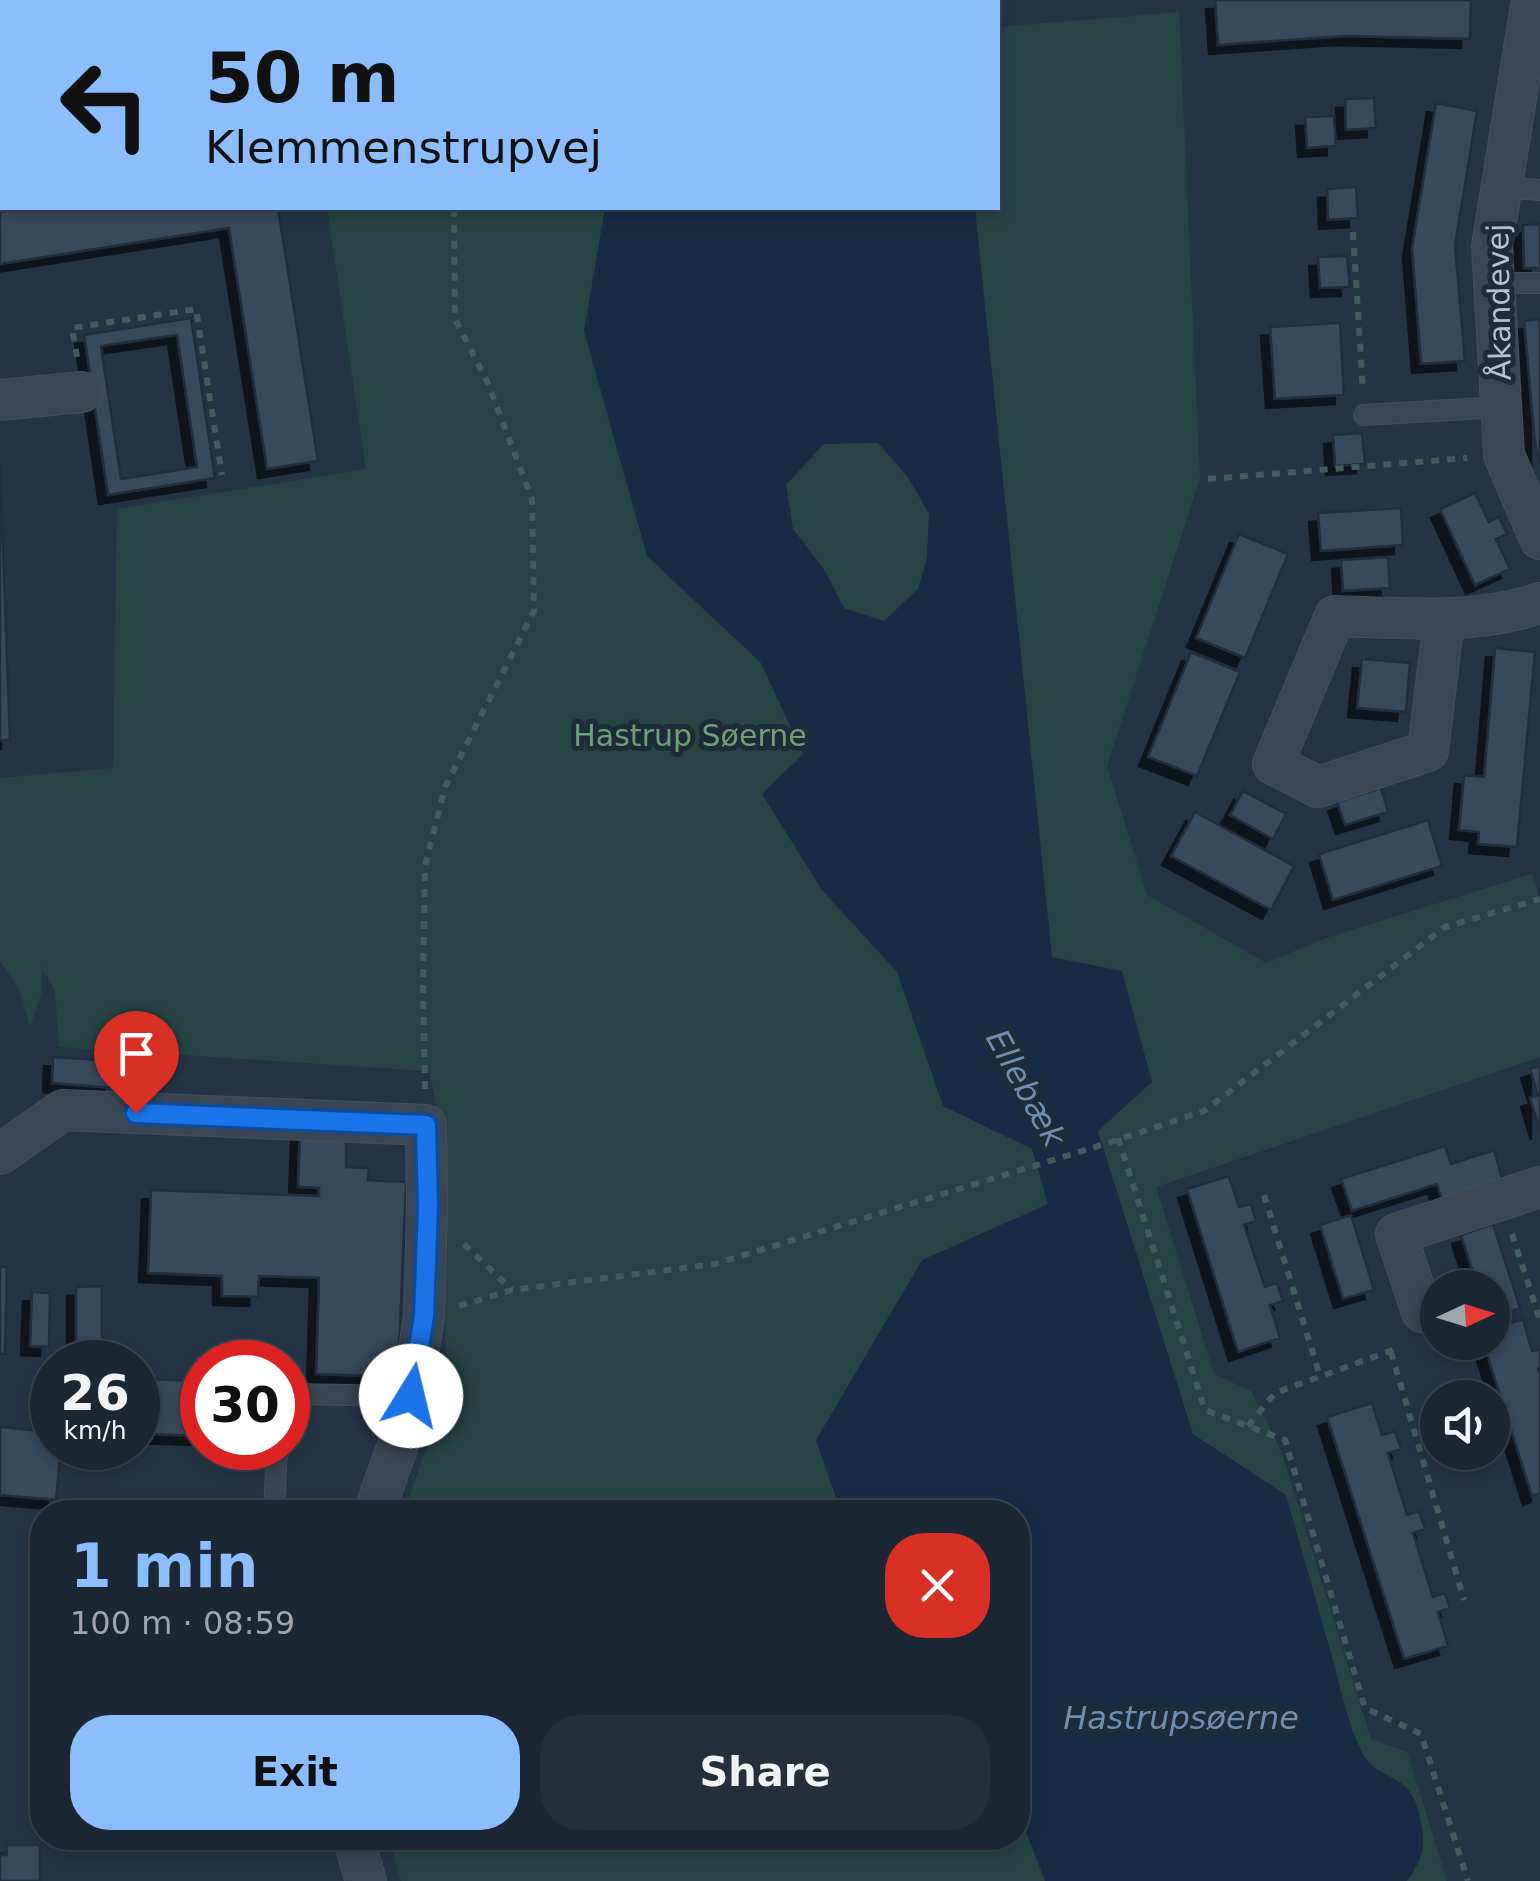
<!DOCTYPE html>
<meta charset="utf-8">
<style>
body{margin:0;font-family:"DejaVu Sans",sans-serif;background:#252f3c;color:#f1f3f6;height:100vh;display:flex;flex-direction:column;font-size:38px;white-space:nowrap}
*{box-sizing:border-box;margin:0}
p{font-size:32px;color:#a0a5ac}
.icon{flex:none;width:55px;height:55px;fill:none;stroke:currentColor;stroke-width:2;stroke-linecap:round;stroke-linejoin:round}
.map{position:relative;flex:1;overflow:hidden}
.side{position:absolute;left:30px;top:1500px;width:1000px;height:350px;display:flex;flex-direction:column;background:#1c2734;border-radius:40px;box-shadow:0 5px 15px #0003,0 0 0 2px #3a444f}
.side>*{flex:none}
.top-card{position:absolute;left:0px;top:0px;width:1000px;height:210px;box-shadow:0 5px 15px #0003,0 0 0 2px #3a444f;background:#8cbefe;color:#111;overflow:hidden}
.needle{width:65px;rotate:86deg}
.buttons{position:absolute;left:1420px;top:1270px;display:grid;gap:20px}
.buttons a{display:grid;place-items:center;width:90px;height:90px;border-radius:50%;background:#1c2734;box-shadow:0 5px 15px #0003,0 0 0 2px #3a444f;font-size:50px}
.speed{position:absolute;left:30px;top:1340px;display:flex;gap:20px;font-size:50px;font-weight:700;text-align:center}
.speed>*{display:grid;place-content:center;width:130px;height:130px;border-radius:50%;background:#1c2734;box-shadow:0 5px 15px #0003,0 0 0 2px #3a444f;line-height:1}
.speed small{font-size:25px;font-weight:400}
.speed .limit{border:15px solid #d22;background:#fff;color:#111}
.pin{position:absolute;display:grid;place-items:center;width:85px;height:85px;color:#fff;margin:-102px -42px;border-radius:50% 50% 50% 0;rotate:-45deg;box-shadow:0 0 10px #0007}
.pin .icon{rotate:45deg}
.me{position:absolute;width:110px;margin:-55px;rotate:9deg;stroke-linejoin:round;filter:drop-shadow(0 0 8px #0008)}
.turn{display:flex;align-items:center;gap:35px;height:210px;padding:0 40px;font-size:45px}
.turn .icon{width:130px;height:130px;stroke-width:2.5}
.turn b{display:block;font-size:70px;line-height:85px}
.round{display:grid;place-items:center;flex:none;width:105px;height:105px;border-radius:40px;background:#252f3c}
.head{display:flex;align-items:center;justify-content:space-between;height:170px;padding:0 40px}
h1{font-size:60px;font-weight:700;line-height:75px;color:#8cbefe}
.action{display:flex;gap:20px;margin-top:auto;padding:20px 40px}
.action a{flex:1;height:115px;border-radius:40px;background:#8cbefe;color:#111;font-size:40px;font-weight:700;line-height:115px;text-align:center}
.action a+a{background:#252f3c;color:#f1f3f6}
.map>svg:first-child{display:block}
.green{fill:#274445}
.water{fill:#172c44;fill-rule:evenodd}
.building{fill:#37495b;stroke:#212d3b;stroke-width:2.5;fill-rule:evenodd;filter:url(#shadow)}
.lines{fill:none;stroke-linecap:round;stroke-linejoin:round}
.lane-casing{stroke:#444f5d;stroke-width:22}
.street-casing{stroke:#444f5d;stroke-width:42}
.secondary-casing{stroke:#444f5d;stroke-width:58}
.path{stroke:#415c5d;stroke-width:6;stroke-dasharray:8 8;stroke-linecap:butt}
.lane{stroke:#3a4654;stroke-width:20}
.street{stroke:#3a4654;stroke-width:40}
.secondary{stroke:#485567;stroke-width:55}
.route-casing{stroke:#114b97;stroke-width:25}
.route{stroke:#1a73e8;stroke-width:18}
.labels{text-anchor:middle;dominant-baseline:central;stroke-width:10;stroke-linejoin:round;paint-order:stroke}
.street-label{font-size:30px;fill:#b7c1cd;stroke:#1e2b39}
.park-label{font-size:30px;fill:#6da076;stroke:#1e2b39}
.water-label{font-size:32px;font-style:italic;fill:#6f8dae;stroke:#1e2b39}
</style>
<div class="map">
<svg width="1540" height="1881" viewBox="0 0 1540 1881">
<defs>
<filter id="shadow"><feDropShadow dx="-9" dy="9" stdDeviation="0" flood-color="#0009"/></filter>
</defs>
<rect width="100%" height="100%" fill="#253445"/>
<path class="green" d="M304 0H508L497 2H304Z
M1179 12 1200 478 1107 766 1147 895 1266 963 1326 938 1532 874 1540 899V1057L1156 1187 1214 1374 1251 1391 1281 1451 1371 1739 1407 1752 1447 1881H401L389 1838H1018V1512H404L446 1391 443 1139 429 1071 59 1047 55 991 42 967V991L30 1027 20 990 0 961V778L113 768 117 509 366 469 327 208H998V27Z"/>
<path class="water" d="M605 208H975L1052 957 1122 971 1152 1082 1098 1131 1193 1434 1286 1495C1301 1549 1317 1603 1332 1657 1341 1688 1347 1723 1362 1752 1379 1784 1407 1769 1418 1810 1426 1840 1426 1856 1407 1881H1045L1018 1811V1512H841L816 1440 922 1260 1048 1204 1032 1149 943 1106 897 972 822 890 762 794 803 754 761 663 647 556 584 331ZM878 443 908 477 929 514 927 557 918 589 884 621 844 608 825 571 793 529 786 485 824 444Z"/>
<path class="building" d="M1215 0H1471L1470 39 1345 36 1218 45Z
M1374 98 1376 128 1346 130 1345 99Z
M1436 103 1477 111 1455 245 1465 361 1421 364 1412 248Z
M1334 116 1336 146 1307 148 1305 117Z
M1356 187 1358 218 1328 220 1327 189Z
M26 208H278L318 461 267 469 229 228 0 264V212Z
M1540 224V268H1524L1523 225Z
M1347 256 1350 287 1320 288 1318 257Z
M191 318 215 478 108 495 84 335ZM177 335 197 467 121 479 101 346Z
M1540 319V464L1535 443 1524 321Z
M1340 323 1344 395 1275 399 1270 327Z
M1362 433 1365 464 1335 466 1333 435Z
M0 463 10 740H0Z
M1475 493 1489 522 1499 517 1507 534 1496 539 1510 569 1475 585 1440 509Z
M1401 508 1403 545 1321 551 1318 513Z
M1239 534 1288 554 1245 658 1196 638Z
M1388 557 1390 588 1343 591 1341 560Z
M1495 648 1535 652 1517 847 1478 844 1479 832 1459 830 1464 775 1484 777Z
M1191 652 1240 672 1197 776 1148 757Z
M1362 659 1410 663 1406 712 1357 708Z
M1381 788 1388 812 1345 825 1337 802Z
M1243 791 1286 814 1273 839 1230 815Z
M1195 812 1294 866 1271 910 1171 856Z
M1428 820 1442 866 1333 900 1319 854Z
M53 1057 115 1061 113 1088 52 1083Z
M1540 1066V1131L1530 1098 1538 1095 1530 1069Z
M300 1132 346 1134V1167L369 1168 368 1180 406 1182 398 1377 316 1374 319 1278 259 1276 258 1297 222 1296V1276L148 1273 151 1190 319 1196V1188L298 1187Z
M1445 1146 1451 1164 1494 1150 1503 1182 1442 1201 1437 1184 1352 1211 1341 1179Z
M1229 1176 1239 1207 1251 1204 1256 1221 1244 1225 1265 1287 1277 1283 1283 1301 1270 1305 1280 1338 1238 1352 1187 1189Z
M1351 1215 1374 1290 1343 1299 1320 1225Z
M1493 1224 1520 1308 1492 1317V1288H1478L1461 1235Z
M0 1267H7L5 1354H0Z
M102 1286V1362H76V1287Z
M32 1292 50 1293 49 1347 30 1346Z
M1523 1319 1532 1351 1540 1349V1368H1538L1540 1374V1493L1532 1496 1483 1342H1492V1329Z
M138 1379 202 1381V1436L145 1434 147 1414H138Z
M1372 1403 1382 1435 1395 1431 1401 1449 1388 1453 1407 1515 1419 1511 1425 1529 1413 1533 1433 1597 1445 1593 1450 1608 1438 1612 1448 1646 1404 1659 1327 1417Z
M0 1427 52 1432V1448H61L56 1500 0 1495Z
M6 1845H40V1881H0V1855H7Z"/>
<g class="lines">
<defs>
<path id="lane" d="M1501 187 1540 190
M1493 283H1540
M1364 415 1501 407
M288 1394 411 1396
M274 1512 277 1448"/>
<path id="street" d="M1532 0 1492 246 1504 455 1540 539
M0 400 82 392
M1444 619 1428 751 1318 787 1273 764 1335 616C1403 618 1474 625 1540 603
M0 1154 63 1110 426 1125 427 1208 424 1317 408 1417 374 1512
M1422 1312 1396 1234 1540 1187
M353 1838 366 1881"/>
<path id="secondary" d="M827 2 839 0
M0 136 2 135"/>
</defs>
<use href="#lane" class="lane-casing"/>
<use href="#street" class="street-casing"/>
<use href="#secondary" class="secondary-casing"/>
<path class="path" d="M433 0 434 2
M1353 232 1363 391
M77 357 72 328 196 309 222 475
M1208 479 1467 458
M425 1089 423 983 425 866 445 787 534 611 532 499 487 381 455 319 454 208
M1118 1138 1205 1410 1285 1440 1365 1708 1421 1734 1468 1881
M1264 1195 1320 1376
M1512 1234 1540 1320
M464 1244 512 1290
M459 1306 512 1290 715 1264 1105 1144 1204 1111 1445 927 1540 899
M1391 1352 1464 1600
M1248 1426 1275 1393 1393 1350"/>
<use href="#lane" class="lane"/>
<use href="#street" class="street"/>
<use href="#secondary" class="secondary"/>
</g>
<g class="lines">
<defs>
<path id="route" d="M136 1113 426 1125 428 1208 424 1316 411 1396"/>
</defs>
<use href="#route" class="route-casing"/>
<use href="#route" class="route"/>
</g>
<g class="labels">
<g class="street-label">
<text transform="translate(1499 302) rotate(-91)">Åkandevej</text>
</g>
<g class="park-label">
<text x="690" y="735">Hastrup Søerne</text>
</g>
<g class="water-label">
<text transform="translate(1026 1088) rotate(61)">Ellebæk</text>
<text x="1181" y="1718">Hastrupsøerne</text>
</g>
</g>
</svg>
<div class="buttons">
<a><svg class="needle" viewBox="-14 -14 28 28"><path d="M0-13l5 13h-10z" fill="#e53935"/><path d="M0 13l5-13h-10z" fill="#a0a5ac"/></svg></a>
<a><svg class="icon" aria-label="sound" viewBox="0 0 24 24"><path d="M4 9h4l5-4v14l-5-4H4zM17 9q2 3 0 6"/></svg></a>
</div>
<div class="speed"><div>26<small>km/h</small></div><div class="limit">30</div></div>
<div class="pin" style="left:136px;top:1113px;background:#d93025"><svg class="icon" aria-label="arrive" viewBox="0 0 24 24"><path d="M6 21V4h12l-3 4 3 4H6"/></svg></div>
<svg class="me" style="left:411px;top:1396px" viewBox="-20 -20 40 40"><circle r="19" fill="#fff"/><path d="M0-13L10 11 0 6-10 11z" fill="#1a73e8"/></svg>
<div class="top-card">
<div class="turn"><svg class="icon" aria-label="left" viewBox="0 0 24 24"><path d="M17 20v-9H6M10 6l-5 5 5 5"/></svg><div><b>50 m</b>Klemmenstrupvej</div></div>
</div>
<section class="side">
<div class="head"><div><h1>1 min</h1><p>100 m · 08:59</p></div><a class="round" style="background:#d93025;color:#fff"><svg class="icon" aria-label="close" viewBox="0 0 24 24"><path d="M6 6l12 12M18 6L6 18"/></svg></a></div>
<div class="action"><a>Exit</a><a>Share</a></div>
</section>
</div>
